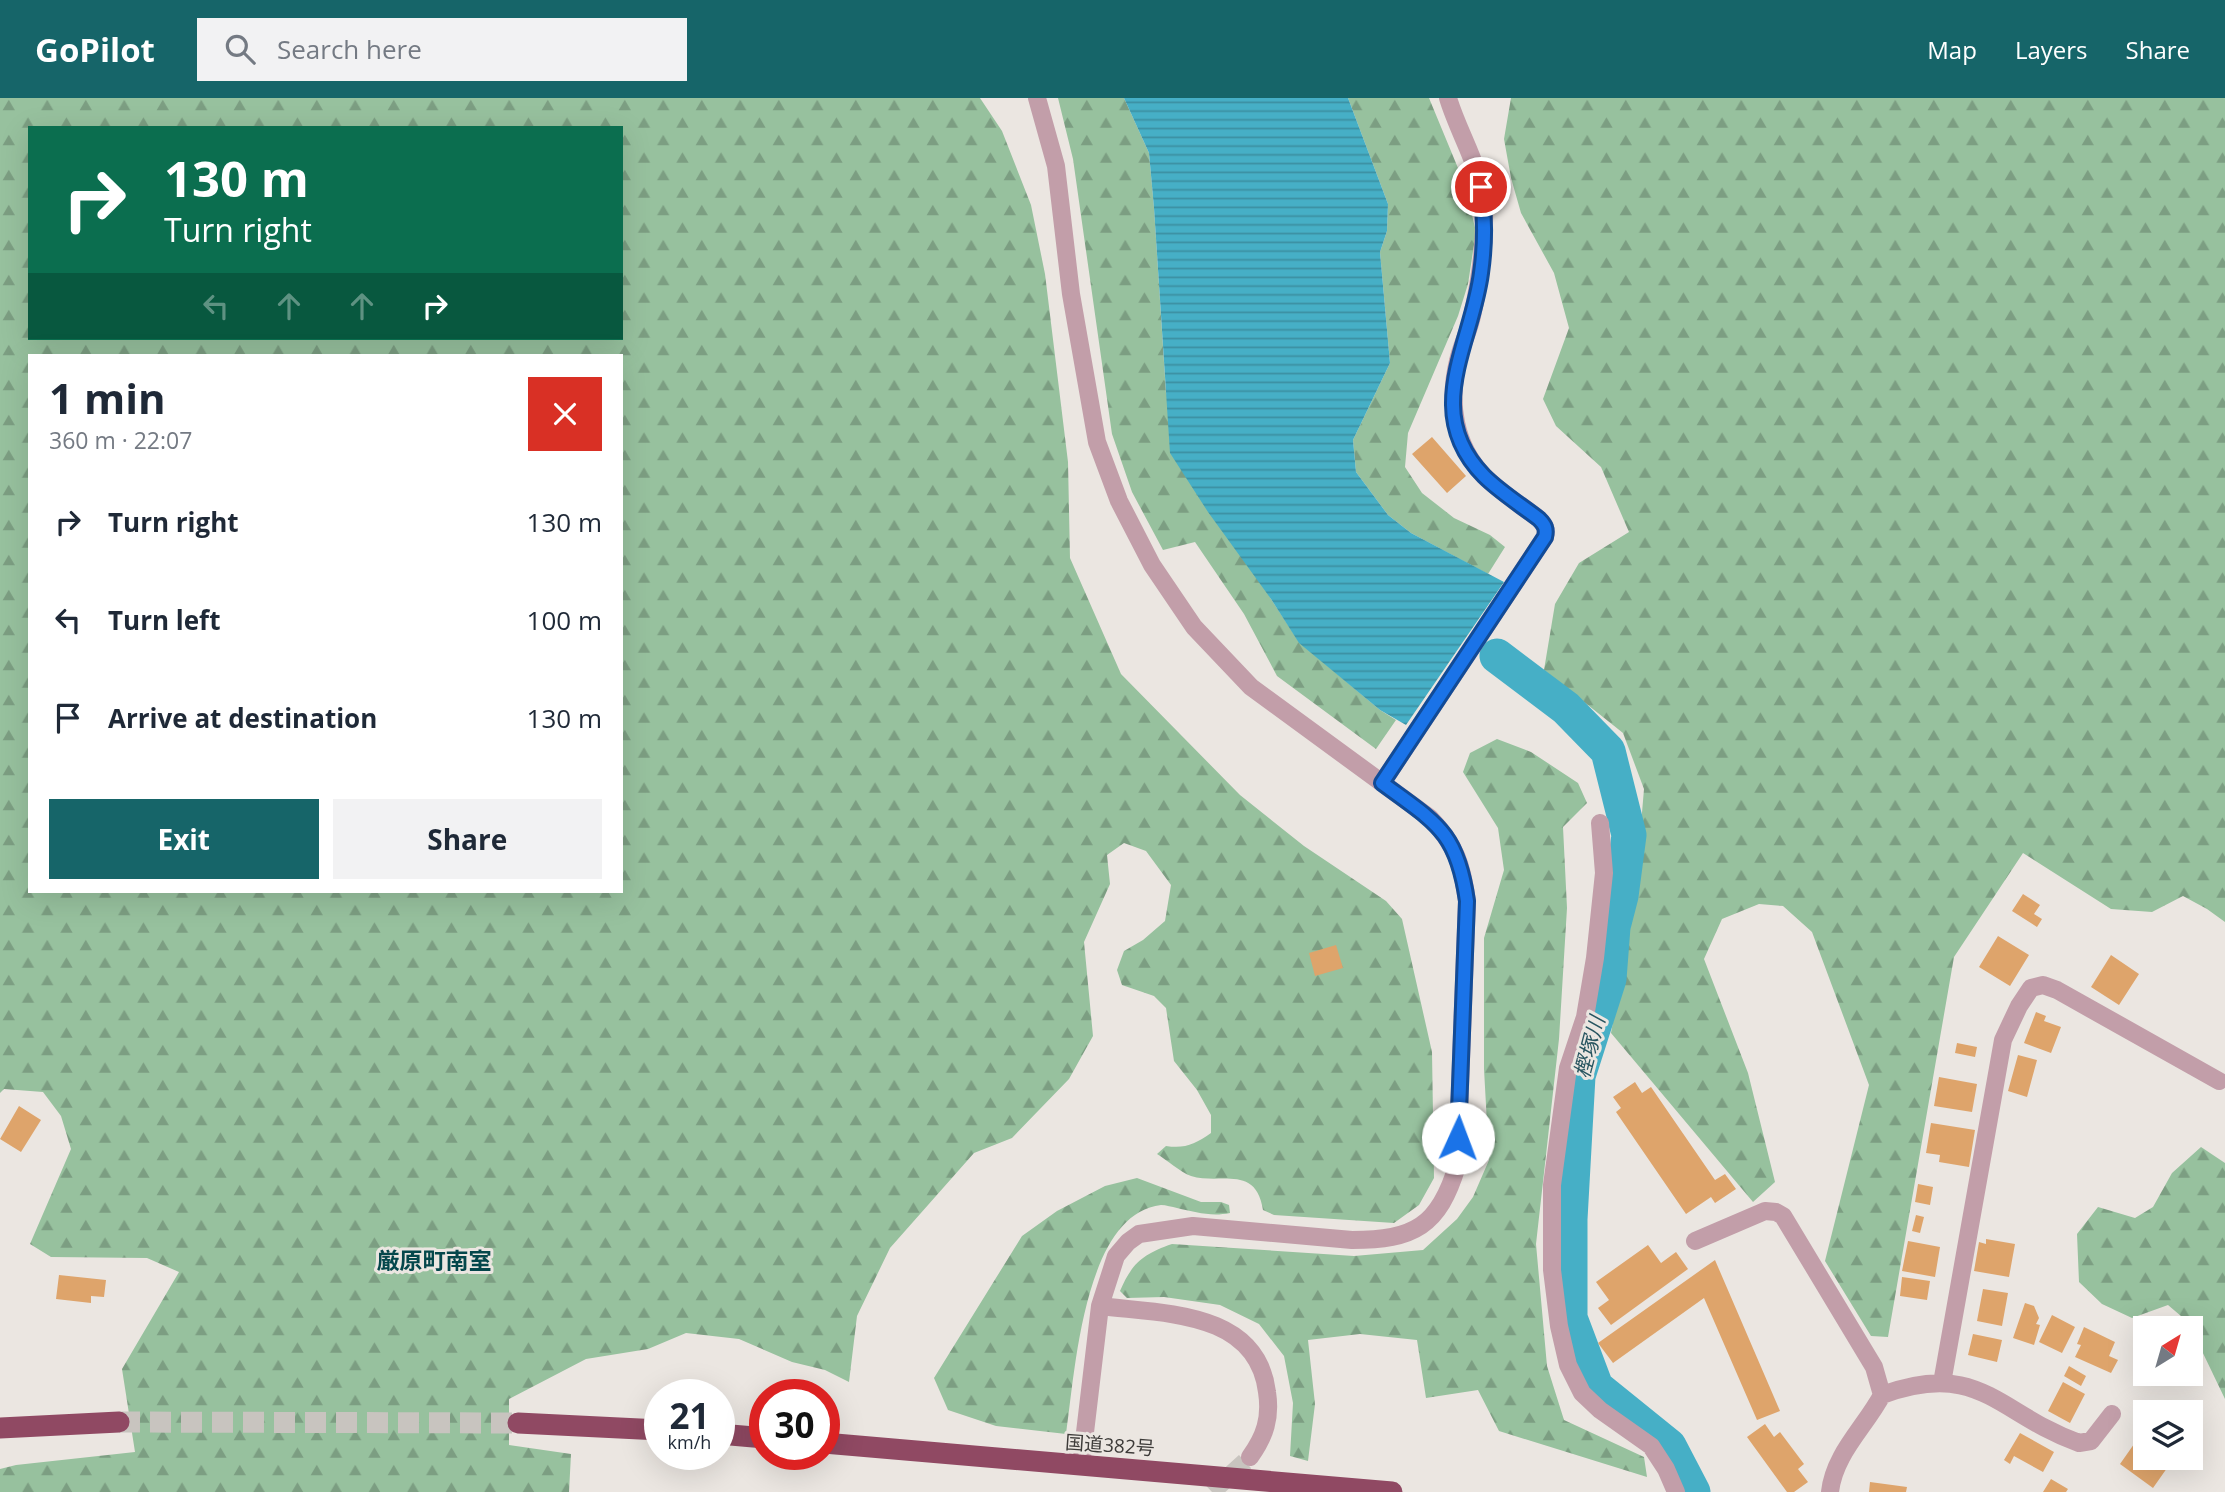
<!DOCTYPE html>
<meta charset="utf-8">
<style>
body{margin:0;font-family:"Open Sans","Noto Sans JP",sans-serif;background:#f2f2f3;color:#1f2937;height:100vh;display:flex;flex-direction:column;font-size:26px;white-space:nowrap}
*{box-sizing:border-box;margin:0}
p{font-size:23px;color:#747a83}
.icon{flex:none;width:38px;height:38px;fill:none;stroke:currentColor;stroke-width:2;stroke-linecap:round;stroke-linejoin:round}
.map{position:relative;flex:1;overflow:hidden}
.side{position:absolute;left:28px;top:256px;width:595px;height:539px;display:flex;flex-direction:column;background:#fff;border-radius:0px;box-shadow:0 7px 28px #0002}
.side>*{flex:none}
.hud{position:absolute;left:28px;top:28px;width:595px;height:214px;border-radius:0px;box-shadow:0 7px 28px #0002;background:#0b6e4f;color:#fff;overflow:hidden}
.needle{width:46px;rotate:37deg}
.tools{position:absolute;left:2133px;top:1218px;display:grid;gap:14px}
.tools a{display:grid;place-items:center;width:70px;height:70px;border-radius:0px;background:#fff;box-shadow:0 7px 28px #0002;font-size:35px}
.speed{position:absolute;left:644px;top:1281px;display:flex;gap:14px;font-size:35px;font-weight:700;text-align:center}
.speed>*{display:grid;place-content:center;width:91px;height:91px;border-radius:50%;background:#fff;box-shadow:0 7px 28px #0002;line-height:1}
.speed small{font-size:18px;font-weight:400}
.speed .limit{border:10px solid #d22;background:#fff;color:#111}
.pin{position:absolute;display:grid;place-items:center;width:60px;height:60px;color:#fff;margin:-30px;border:4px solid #fff;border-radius:50%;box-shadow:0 2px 7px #0007}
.me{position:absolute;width:77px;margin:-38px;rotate:2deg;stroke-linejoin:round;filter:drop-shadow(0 0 5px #0008)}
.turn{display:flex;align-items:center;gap:24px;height:147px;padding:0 21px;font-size:32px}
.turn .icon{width:91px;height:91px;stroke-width:2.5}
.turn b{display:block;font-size:49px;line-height:60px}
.lanes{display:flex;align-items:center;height:66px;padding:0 21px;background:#0003;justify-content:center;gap:35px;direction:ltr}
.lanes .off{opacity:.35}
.round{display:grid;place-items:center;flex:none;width:74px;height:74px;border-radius:0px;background:#f2f2f3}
.overview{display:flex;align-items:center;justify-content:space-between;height:119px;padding:0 21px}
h1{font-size:42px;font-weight:700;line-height:52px}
.action{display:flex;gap:14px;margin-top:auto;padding:14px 21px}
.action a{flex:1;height:80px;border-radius:0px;background:#166569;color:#fff;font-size:28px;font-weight:700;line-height:80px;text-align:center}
.action a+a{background:#f2f2f3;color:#1f2937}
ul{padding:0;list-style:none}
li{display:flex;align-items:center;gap:21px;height:98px;padding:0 21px}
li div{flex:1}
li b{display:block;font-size:26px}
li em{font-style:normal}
header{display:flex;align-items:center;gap:42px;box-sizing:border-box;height:98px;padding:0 35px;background:#166569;color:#fff}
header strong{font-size:33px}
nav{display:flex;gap:38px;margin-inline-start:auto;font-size:24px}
.search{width:490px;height:63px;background:#f2f2f3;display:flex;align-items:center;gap:18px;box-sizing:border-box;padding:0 24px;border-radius:0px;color:#747a83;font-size:26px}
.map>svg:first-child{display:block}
.forest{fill:url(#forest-firs);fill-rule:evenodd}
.water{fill:url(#water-rules)}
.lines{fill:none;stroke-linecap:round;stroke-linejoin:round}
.river{stroke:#46afc6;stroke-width:35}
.building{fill:#dea46b}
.minor-tunnel{stroke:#c8c4bf;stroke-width:18;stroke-dasharray:18 9;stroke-linecap:butt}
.highway-tunnel{stroke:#c8c4bf;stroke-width:21;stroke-dasharray:21 10;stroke-linecap:butt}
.minor{stroke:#c29ea9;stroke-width:18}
.highway{stroke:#904963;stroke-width:21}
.route-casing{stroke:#114b97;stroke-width:18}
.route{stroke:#1a73e8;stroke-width:12}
.labels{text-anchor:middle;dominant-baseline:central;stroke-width:6;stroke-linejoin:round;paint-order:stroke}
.street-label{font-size:19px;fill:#3d3b39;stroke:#ebe6e1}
.water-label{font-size:21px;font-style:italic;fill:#285560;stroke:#ebe6e1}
.quarter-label{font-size:23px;font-weight:bold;fill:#04474b;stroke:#ebe6e1}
</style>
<header>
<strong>GoPilot</strong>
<div class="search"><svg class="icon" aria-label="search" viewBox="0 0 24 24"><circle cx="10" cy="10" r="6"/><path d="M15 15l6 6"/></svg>Search here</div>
<nav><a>Map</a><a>Layers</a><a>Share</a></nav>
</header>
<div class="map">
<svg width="2225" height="1394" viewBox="0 0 2225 1394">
<defs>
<pattern id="forest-firs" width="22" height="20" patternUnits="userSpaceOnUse" patternTransform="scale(1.75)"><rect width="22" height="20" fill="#97c19e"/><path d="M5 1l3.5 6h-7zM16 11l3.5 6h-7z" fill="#7c9e82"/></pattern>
<pattern id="water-rules" width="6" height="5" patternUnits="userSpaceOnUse" patternTransform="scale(1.75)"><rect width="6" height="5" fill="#46afc6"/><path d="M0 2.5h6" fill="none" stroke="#3c90a2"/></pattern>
</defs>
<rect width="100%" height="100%" fill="#ebe6e1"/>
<path class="forest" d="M0 0H980L1002 33 1031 107 1045 176 1068 364 1070 460 1121 576 1240 697 1304 748 1386 803 1402 821 1432 954 1434 1080 1419 1107 1394 1125 1274 1117 1263 1112C1256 1066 1220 1087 1191 1078 1180 1074 1167 1062 1157 1056L1166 1048C1185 1051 1195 1046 1211 1035V1017L1197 992 1174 963 1166 910 1154 898 1122 887 1117 872 1124 853 1143 842 1165 823 1171 787 1146 753 1124 745 1107 757 1110 786 1084 844 1093 938 1069 981 1012 1040 974 1055 890 1150 857 1218 849 1284 825 1272 792 1264 739 1241 686 1235 648 1251 586 1261 509 1301V1347L571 1356 569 1394H0V1371L16 1367 135 1354 122 1271 179 1174 147 1160 51 1159 30 1146 71 1051 61 1018 43 994 4 991 0 995ZM30 30H621V240H30ZM30 257H621V793H30Z
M1058 0H1124L1149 55 1154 110 1166 295 1271 501 1299 544 1380 612 1396 622 1376 651 1277 578 1244 516 1195 444 1163 452 1132 394 1112 336 1073 61Z
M1348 0H1429L1465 87 1476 134 1468 186 1458 218 1408 335 1405 369 1422 395 1454 420 1490 437 1505 449 1488 476 1411 435 1388 417 1356 374 1353 342 1390 265 1380 154 1387 133 1388 106Z
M1511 0H2225V824L2207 811 2183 798 2152 814 2111 811 2023 755 1954 859 1888 1239 1871 1238 1825 1163 1869 987 1812 834 1783 808 1759 806 1722 821 1704 861 1748 975 1775 1084 1753 1104 1611 935 1634 809 1644 691 1623 635 1544 572 1555 506 1579 465 1629 434 1601 369 1556 328 1543 301 1569 230 1554 175 1521 115 1511 80 1504 41Z
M1497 641 1531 654 1578 685 1587 705 1563 729 1567 810 1559 941 1536 1146 1547 1268 1564 1322 1644 1359 1647 1379 1499 1333 1478 1292 1426 1300 1417 1242 1360 1236 1308 1242 1315 1306 1308 1363 1290 1358 1293 1305 1284 1258 1259 1226 1220 1207 1164 1199 1127 1200 1120 1193C1132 1165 1143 1156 1172 1146L1354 1158 1423 1152 1457 1121 1473 1099 1489 1062 1484 971V840L1504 772 1498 730 1463 674 1470 655Z
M2201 1049 2225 1065V1301L2188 1224 2168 1207 2132 1220 2102 1206 2079 1184 2077 1136 2098 1109 2135 1120 2153 1109 2172 1075Z
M1137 1080 1201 1104H1221L1229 1107 1230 1115C1211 1119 1195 1114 1177 1110 1172 1109 1166 1107 1161 1107 1083 1116 1075 1277 1066 1336L996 1328 948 1312 934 1280 1022 1138 1057 1113 1105 1088Z"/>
<path class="water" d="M1124 0H1348L1388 106 1387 133 1380 154 1390 265 1353 342 1356 374 1388 417 1411 435 1504 484 1406 627 1380 612 1299 545 1271 501 1208 414 1170 355 1154 110 1149 55Z"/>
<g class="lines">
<path class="river" d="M1497 558 1566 610 1608 653 1629 737 1621 798 1613 829 1609 881 1578 978 1570 1121V1220L1596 1289 1669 1348 1693 1394"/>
</g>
<path class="building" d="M1432 339 1466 378 1447 395 1412 356Z
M2023 796 2040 807 2034 816 2042 821 2037 829 2012 813Z
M1998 838 2029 857 2010 888 1979 869Z
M1336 847 1343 870 1315 878 1309 855Z
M2111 857 2139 876 2119 907 2091 889Z
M2036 914 2046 918 2044 923 2061 929 2051 955 2024 945Z
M1957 945 1977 949 1975 959 1955 955Z
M2018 957 2037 962 2027 999 2008 993Z
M1939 979 1977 986 1972 1014 1934 1008Z
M1635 984 1642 995 1651 989 1715 1082 1725 1076 1736 1091 1715 1105 1711 1099 1686 1116 1616 1014 1621 1010 1613 999Z
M19 1008 41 1022 21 1054 0 1041Z
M1931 1025 1975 1032 1969 1069 1939 1064 1940 1057 1926 1055Z
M1918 1086 1933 1089 1930 1107 1915 1104Z
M1916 1117 1924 1119 1920 1135 1912 1133Z
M1986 1141 2015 1146 2009 1179 1974 1173 1979 1144 1986 1146Z
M1908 1143 1940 1149 1935 1179 1902 1173Z
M1648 1147 1661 1165 1676 1154 1688 1171 1611 1227 1598 1210 1609 1202 1596 1184Z
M1715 1162 1780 1313 1757 1322 1704 1200 1613 1265 1598 1245Z
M59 1177 106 1182 104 1199 91 1198V1205L56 1201Z
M1902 1179 1930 1183 1927 1202 1900 1198Z
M1983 1191 2008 1195 2002 1228 1977 1223Z
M2025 1205 2034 1208 2039 1220 2036 1226 2040 1227 2034 1247 2013 1240Z
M2052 1217 2075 1229 2062 1255 2039 1244Z
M2084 1229 2115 1244 2109 1258 2118 1262 2111 1275 2075 1259 2081 1247 2077 1246Z
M1973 1236 2002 1242 1997 1264 1968 1257Z
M2069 1268 2086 1278 2081 1288 2064 1278Z
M2063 1284 2085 1296 2070 1325 2048 1313Z
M1765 1326 1774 1339 1780 1334 1804 1366 1798 1371 1808 1384 1794 1394H1787L1747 1339Z
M2020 1335 2054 1354 2043 1374 2014 1358 2010 1366 2004 1362Z
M2139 1339 2146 1344V1360H2167L2172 1363 2153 1390 2120 1366Z
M2051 1381 2068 1391 2066 1394H2043Z
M1870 1384 1907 1389 1906 1394H1869Z"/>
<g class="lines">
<path class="minor-tunnel" d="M1212 1394 1250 1359"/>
<path class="highway-tunnel" d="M119 1324 518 1325"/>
<path class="minor" d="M1037 0 1056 68 1071 196 1097 344 1119 403 1152 467 1194 529 1251 589 1430 720C1456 747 1462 767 1467 803L1457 1068C1439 1128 1414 1142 1352 1142L1193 1128 1139 1136 1128 1144 1116 1158 1100 1208 1081 1368
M1382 685 1545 439C1547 431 1545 427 1539 421 1521 407 1500 394 1484 378 1454 347 1448 304 1458 263 1461 248 1469 233 1472 218 1480 183 1485 147 1484 111 1483 72 1459 37 1448 0
M1600 725 1604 775 1595 860 1585 919 1568 970 1552 1087V1172L1559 1228 1568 1267 1582 1295 1600 1312 1651 1348 1666 1371 1676 1394
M1695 1143 1765 1113 1776 1114 1783 1118 1874 1269 1882 1297C1865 1329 1834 1356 1830 1394
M1100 1208C1162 1216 1257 1212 1267 1294 1271 1320 1265 1338 1250 1359
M1942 1285 2003 942 2019 908 2031 890 2043 887 2057 892 2219 983
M1882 1297C1980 1261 1998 1316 2079 1345L2091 1343 2112 1316"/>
<path class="highway" d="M518 1325 660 1332
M0 1330 119 1324
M719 1336 765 1340
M824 1345 1392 1394"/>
</g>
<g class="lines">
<defs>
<path id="route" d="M1458 1040 1467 803C1457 733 1436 725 1382 685L1545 439C1547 431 1545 427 1539 421 1521 407 1500 394 1484 378 1421 314 1472 246 1481 175 1485 147 1485 117 1481 89"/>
</defs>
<use href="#route" class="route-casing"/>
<use href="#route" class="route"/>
</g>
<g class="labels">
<g class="street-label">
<text transform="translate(1110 1347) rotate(4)">国道382号</text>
</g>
<g class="water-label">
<text transform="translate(1589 949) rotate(-75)">樫塚川</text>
</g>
<g class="quarter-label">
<text x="434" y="1162">厳原町南室</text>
</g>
</g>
</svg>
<div class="tools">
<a><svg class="needle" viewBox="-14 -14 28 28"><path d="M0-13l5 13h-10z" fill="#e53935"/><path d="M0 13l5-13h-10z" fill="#747a83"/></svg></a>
<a><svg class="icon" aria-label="layers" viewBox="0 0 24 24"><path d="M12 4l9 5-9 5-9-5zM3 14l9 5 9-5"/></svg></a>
</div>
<div class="speed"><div>21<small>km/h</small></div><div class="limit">30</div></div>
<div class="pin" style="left:1481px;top:89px;background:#d93025"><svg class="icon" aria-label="arrive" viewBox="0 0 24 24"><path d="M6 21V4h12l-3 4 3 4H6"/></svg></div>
<svg class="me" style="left:1458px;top:1040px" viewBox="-20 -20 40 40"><circle r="19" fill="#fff"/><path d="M0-13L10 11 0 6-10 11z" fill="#1a73e8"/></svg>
<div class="hud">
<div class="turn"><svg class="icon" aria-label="right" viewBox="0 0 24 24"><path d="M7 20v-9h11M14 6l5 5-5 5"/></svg><div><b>130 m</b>Turn right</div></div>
<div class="lanes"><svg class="icon off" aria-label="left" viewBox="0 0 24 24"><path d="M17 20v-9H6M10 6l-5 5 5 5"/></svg><svg class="icon off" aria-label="ahead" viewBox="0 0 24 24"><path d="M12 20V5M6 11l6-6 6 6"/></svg><svg class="icon off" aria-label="ahead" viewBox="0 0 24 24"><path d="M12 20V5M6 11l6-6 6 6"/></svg><svg class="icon" aria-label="right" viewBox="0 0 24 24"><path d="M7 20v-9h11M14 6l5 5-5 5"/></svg></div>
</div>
<section class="side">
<div class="overview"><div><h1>1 min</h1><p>360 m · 22:07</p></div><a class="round" style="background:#d93025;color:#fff"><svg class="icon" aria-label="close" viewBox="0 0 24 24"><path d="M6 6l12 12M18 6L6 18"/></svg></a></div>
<ul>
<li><svg class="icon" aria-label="right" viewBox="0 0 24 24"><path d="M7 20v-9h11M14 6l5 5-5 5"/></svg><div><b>Turn right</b></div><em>130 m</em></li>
<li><svg class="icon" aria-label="left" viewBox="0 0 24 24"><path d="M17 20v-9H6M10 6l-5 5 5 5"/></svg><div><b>Turn left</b></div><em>100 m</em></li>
<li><svg class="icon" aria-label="arrive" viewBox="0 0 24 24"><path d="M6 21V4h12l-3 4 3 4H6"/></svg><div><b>Arrive at destination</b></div><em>130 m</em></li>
</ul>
<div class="action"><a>Exit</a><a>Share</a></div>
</section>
</div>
